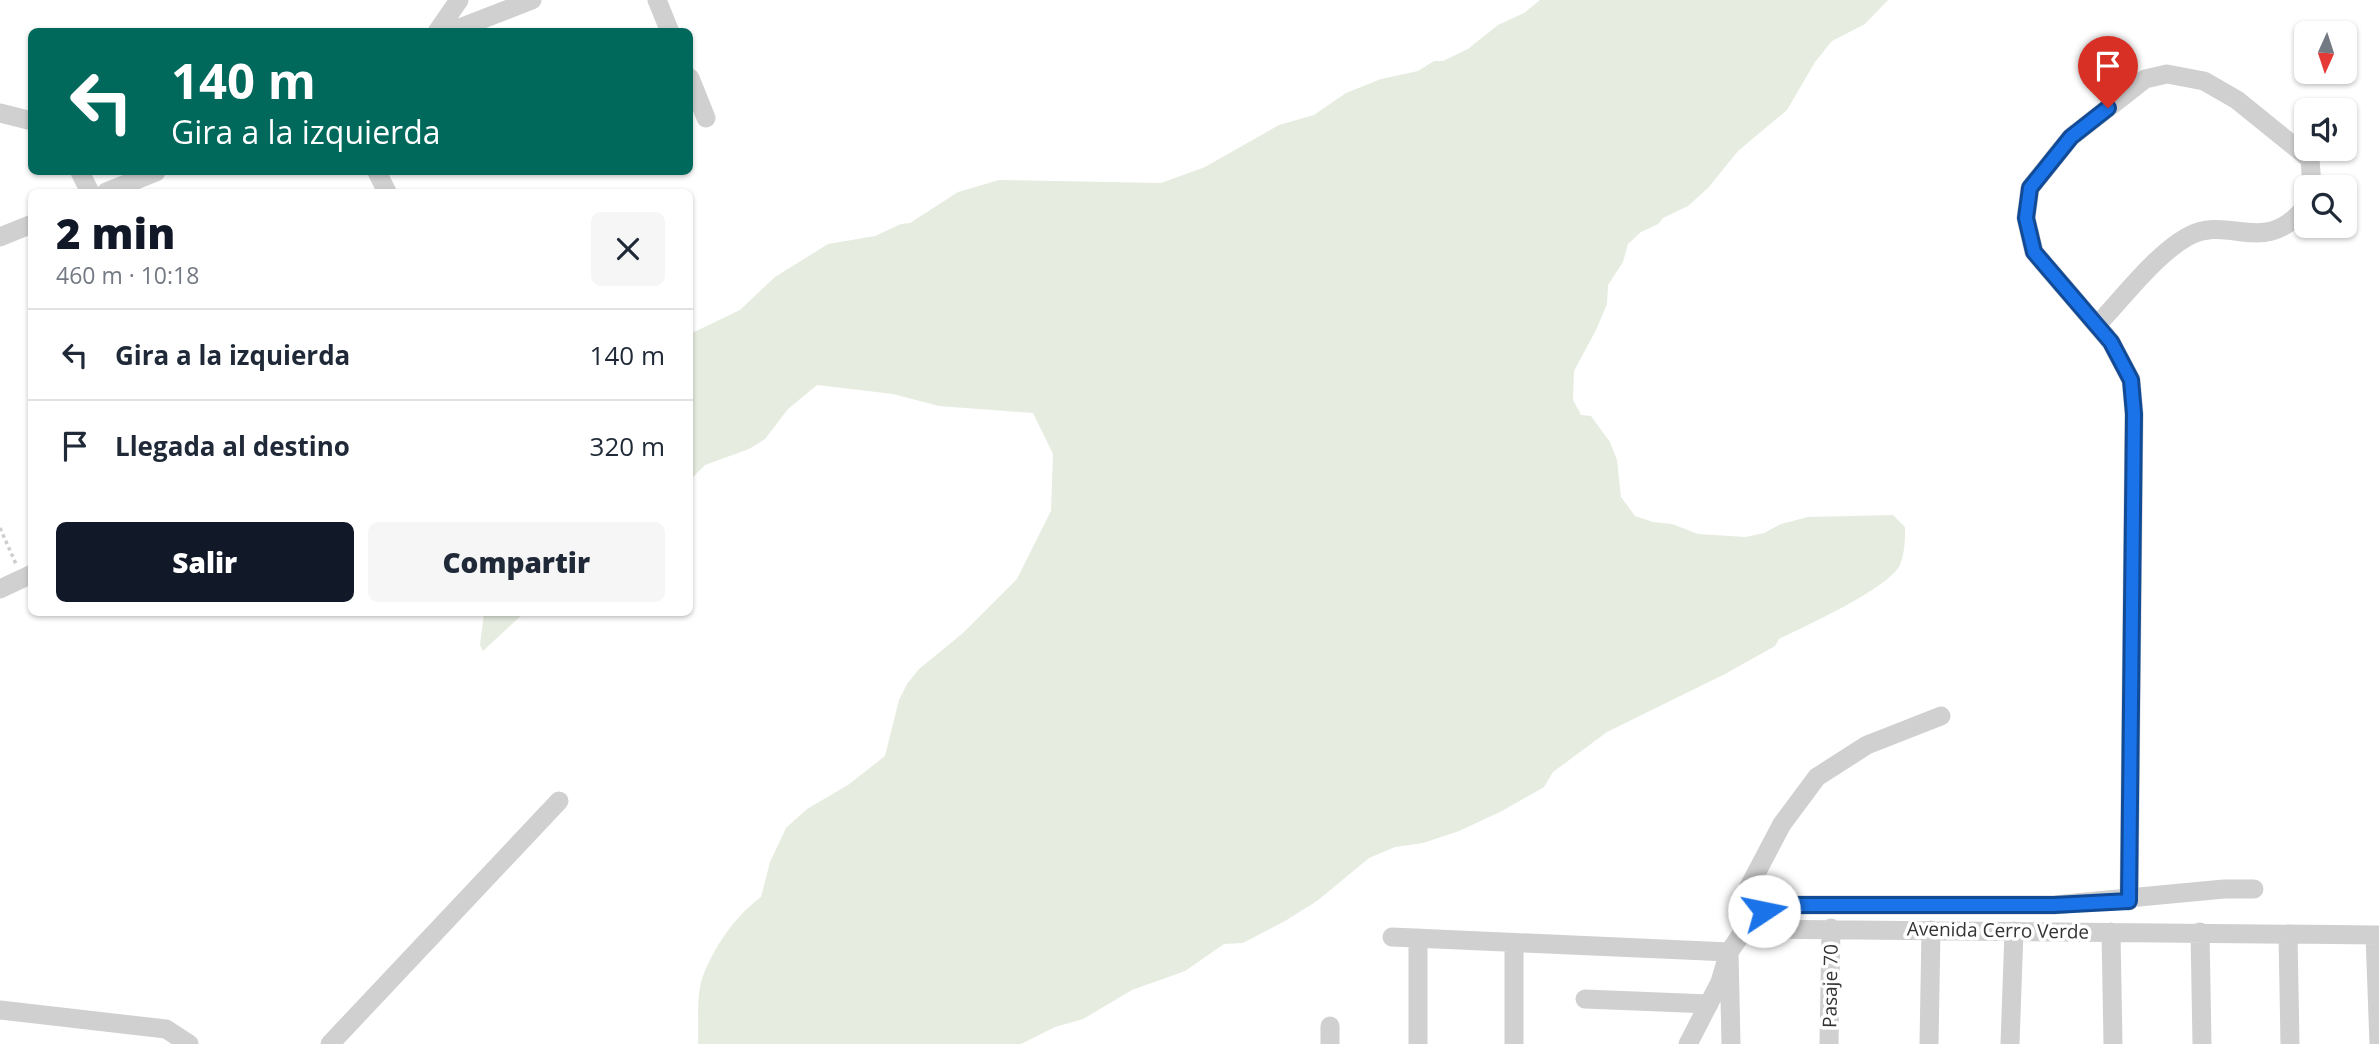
<!DOCTYPE html>
<html lang="es">
<meta charset="utf-8">
<style>
body{margin:0;font-family:"Open Sans",sans-serif;background:#f6f6f7;color:#1f2937;height:100vh;display:flex;flex-direction:column;font-size:26px;white-space:nowrap}
*{box-sizing:border-box;margin:0}
p{font-size:23px;color:#747a83}
.icon{flex:none;width:38px;height:38px;fill:none;stroke:currentColor;stroke-width:2;stroke-linecap:round;stroke-linejoin:round}
.map{position:relative;flex:1;overflow:hidden}
.sheet{position:absolute;left:28px;top:189px;width:665px;height:427px;display:flex;flex-direction:column;background:#fff;border-radius:10px;box-shadow:0 2px 5px #0004}
.sheet>*{flex:none}
.top-card{position:absolute;left:28px;top:28px;width:665px;height:147px;border-radius:10px;box-shadow:0 2px 5px #0004;background:#00695c;color:#fff;overflow:hidden}
.needle{width:46px;rotate:183deg}
.fabs{position:absolute;left:2294px;top:21px;display:grid;gap:14px}
.fabs a{display:grid;place-items:center;width:63px;height:63px;border-radius:10px;background:#fff;box-shadow:0 2px 5px #0004;font-size:35px}
.pin{position:absolute;display:grid;place-items:center;width:60px;height:60px;color:#fff;margin:-72px -30px;border-radius:50% 50% 50% 0;rotate:-45deg;box-shadow:0 0 7px #0007}
.pin .icon{rotate:45deg}
.me{position:absolute;width:77px;margin:-38px;rotate:79deg;stroke-linejoin:round;filter:drop-shadow(0 0 5px #0008)}
.turn{display:flex;align-items:center;gap:24px;height:147px;padding:0 28px;font-size:32px}
.turn .icon{width:91px;height:91px;stroke-width:2.5}
.turn b{display:block;font-size:49px;line-height:60px}
.round{display:grid;place-items:center;flex:none;width:74px;height:74px;border-radius:10px;background:#f6f6f7}
.head{display:flex;align-items:center;justify-content:space-between;height:119px;padding:0 28px}
h1{font-size:42px;font-weight:800;line-height:52px;color:#111827}
.button{display:flex;gap:14px;margin-top:auto;padding:14px 28px}
.button a{flex:1;height:80px;border-radius:10px;background:#111827;color:#fff;font-size:28px;font-weight:800;line-height:80px;text-align:center}
.button a+a{background:#f6f6f7;color:#1f2937}
ul{padding:0;list-style:none}
li{display:flex;align-items:center;gap:21px;height:91px;padding:0 28px;border-top:2px solid #e0e1e3}
li div{flex:1}
li b{display:block;font-size:26px}
li em{font-style:normal}
.map>svg:first-child{display:block}
.green{fill:#e6ecdf}
.lines{fill:none;stroke-linecap:round;stroke-linejoin:round}
.path{stroke:#cdcdcd;stroke-width:3.5;stroke-dasharray:3.5 3.5;stroke-linecap:butt}
.minor{stroke:#d0d0d0;stroke-width:19}
.route-casing{stroke:#114b97;stroke-width:18}
.route{stroke:#1a73e8;stroke-width:12}
.labels{text-anchor:middle;dominant-baseline:central;stroke-width:7;stroke-linejoin:round;paint-order:stroke}
.street-label{font-size:19px;fill:#333;stroke:#fff}
</style>
<div class="map">
<svg width="2379" height="1044" viewBox="0 0 2379 1044">
<rect width="100%" height="100%" fill="#fff"/>
<path class="green" d="M1540 0H1888L1865 24 1832 41 1815 62 1787 110 1738 151 1708 188 1688 206 1663 218 1658 224 1641 232 1628 244 1623 262 1608 285 1607 304 1596 330 1574 371 1573 400 1581 415 1591 416 1610 442 1617 460 1621 497 1635 516 1653 522 1672 524 1698 534 1746 537 1764 533 1781 524 1808 517 1893 515 1905 527C1905 539 1905 553 1900 565 1888 589 1805 626 1779 639L1775 646 1725 674 1607 732 1553 772 1544 787 1502 811 1459 831 1423 843 1395 847 1369 858 1317 901 1285 921 1243 943 1224 944 1185 971 1132 990 1083 1019 1055 1027 1021 1044H698C699 1025 696 997 702 979 713 948 735 916 761 897L770 862 786 828 807 809 848 785 885 756 899 700 907 684 919 669 963 633 1017 579 1051 511 1053 454 1033 413 939 406 893 394 817 385 788 409 765 439 749 449 705 465 690 480V334L740 310 775 277 828 244 875 236 901 224 910 223 958 192 999 180 1161 183 1205 167 1279 125 1314 115 1346 93 1381 79 1418 71 1434 61H1443L1468 49 1498 25 1524 13Z
M484 613V612L524 613 483 651 480 645Z"/>
<g class="lines">
<path class="path" d="M0 528 16 564"/>
<path class="minor" d="M657 0 670 32
M437 32 459 0
M449 32 532 0
M690 78 706 118
M0 113 32 121
M80 172 90 192
M377 172 387 192
M106 192 156 172
M0 237 32 224
M2097 325C2122 299 2155 255 2187 237 2230 213 2264 259 2306 206
M0 589 32 574
M2129 901 2134 414 2131 380 2111 342 2034 252 2026 218 2030 188 2071 137 2145 79 2167 74 2204 81 2237 100 2310 159 2312 187
M1751 929 1764 911 1777 905H2054L2224 889H2254
M1743 932 1741 902 1782 824 1817 777 1867 745 1941 716
M2111 932 2113 1044
M2200 932 2202 1044
M2288 934 2290 1044
M2375 935 2379 1044
M1392 937 1729 952 1731 1044
M1418 938V1044
M1585 999 1709 1004
M0 1010 166 1029 189 1044
M1330 1026V1044
M330 1044 559 801
M1514 1044V944
M1688 1044 1720 982 1729 952 1743 932 1751 929 2379 935
M1829 1044 1831 928
M1929 1044 1931 930
M2010 1044 2014 931"/>
</g>
<g class="lines">
<defs>
<path id="route" d="M1764 911 1777 905H2054L2129 901 2134 414 2131 380 2111 342 2034 252 2026 218 2030 188 2071 137 2108 108"/>
</defs>
<use href="#route" class="route-casing"/>
<use href="#route" class="route"/>
</g>
<g class="labels">
<g class="street-label">
<text transform="translate(1998 930) rotate(1)">Avenida Cerro Verde</text>
<text transform="translate(1830 986) rotate(-89)">Pasaje 70</text>
</g>
</g>
</svg>
<div class="fabs">
<a><svg class="needle" viewBox="-14 -14 28 28"><path d="M0-13l5 13h-10z" fill="#e53935"/><path d="M0 13l5-13h-10z" fill="#747a83"/></svg></a>
<a><svg class="icon" aria-label="sound" viewBox="0 0 24 24"><path d="M4 9h4l5-4v14l-5-4H4zM17 9q2 3 0 6"/></svg></a>
<a><svg class="icon" aria-label="search" viewBox="0 0 24 24"><circle cx="10" cy="10" r="6"/><path d="M15 15l6 6"/></svg></a>
</div>
<div class="pin" style="left:2108px;top:108px;background:#d93025"><svg class="icon" aria-label="arrive" viewBox="0 0 24 24"><path d="M6 21V4h12l-3 4 3 4H6"/></svg></div>
<svg class="me" style="left:1764px;top:911px" viewBox="-20 -20 40 40"><circle r="19" fill="#fff"/><path d="M0-13L10 11 0 6-10 11z" fill="#1a73e8"/></svg>
<div class="top-card">
<div class="turn"><svg class="icon" aria-label="left" viewBox="0 0 24 24"><path d="M17 20v-9H6M10 6l-5 5 5 5"/></svg><div><b>140 m</b>Gira a la izquierda</div></div>
</div>
<section class="sheet">
<div class="head"><div><h1>2 min</h1><p>460 m · 10:18</p></div><a class="round"><svg class="icon" aria-label="close" viewBox="0 0 24 24"><path d="M6 6l12 12M18 6L6 18"/></svg></a></div>
<ul>
<li><svg class="icon" aria-label="left" viewBox="0 0 24 24"><path d="M17 20v-9H6M10 6l-5 5 5 5"/></svg><div><b>Gira a la izquierda</b></div><em>140 m</em></li>
<li><svg class="icon" aria-label="arrive" viewBox="0 0 24 24"><path d="M6 21V4h12l-3 4 3 4H6"/></svg><div><b>Llegada al destino</b></div><em>320 m</em></li>
</ul>
<div class="button"><a>Salir</a><a>Compartir</a></div>
</section>
</div>
